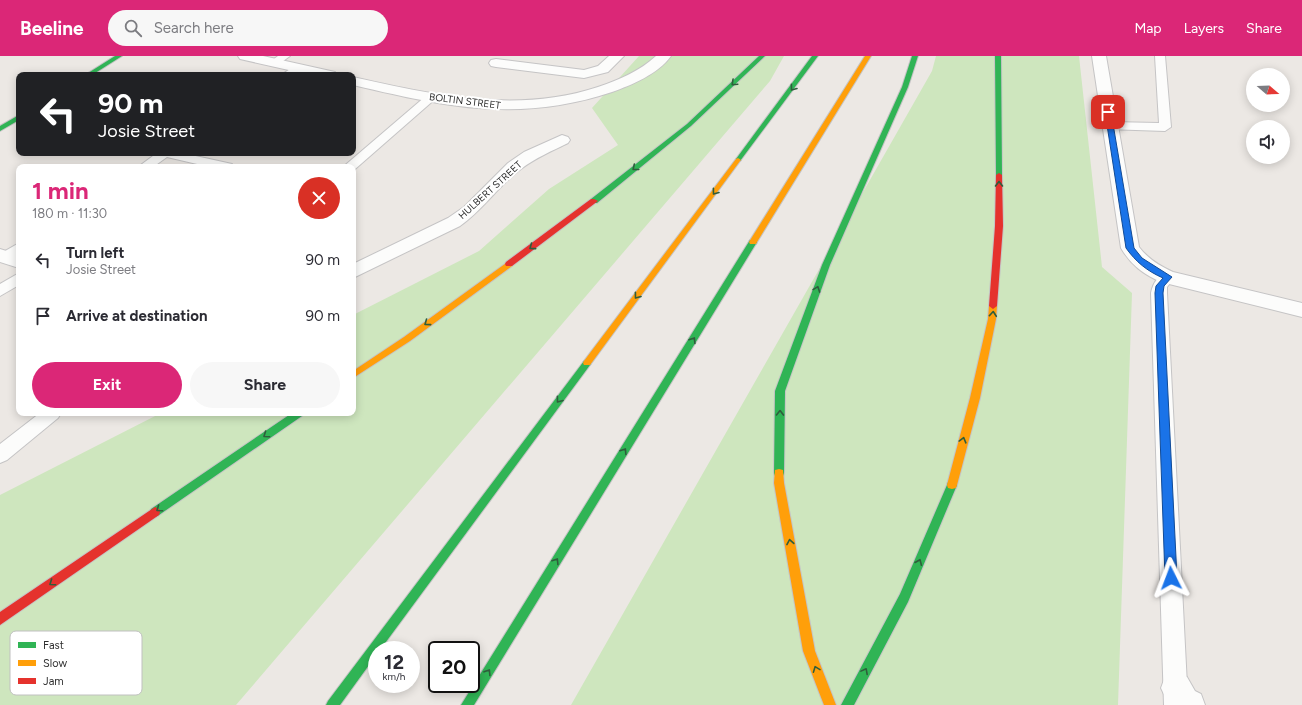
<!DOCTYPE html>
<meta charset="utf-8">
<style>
body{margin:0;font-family:Figtree,sans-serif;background:#f7f7f7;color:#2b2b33;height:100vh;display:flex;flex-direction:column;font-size:15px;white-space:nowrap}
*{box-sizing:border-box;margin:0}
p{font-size:13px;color:#7c7c81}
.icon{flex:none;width:22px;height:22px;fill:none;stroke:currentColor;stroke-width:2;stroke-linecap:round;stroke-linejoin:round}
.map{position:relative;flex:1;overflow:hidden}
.drawer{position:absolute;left:16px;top:108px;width:340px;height:252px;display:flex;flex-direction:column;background:#fff;border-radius:8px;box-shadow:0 2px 10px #0003}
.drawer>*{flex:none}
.top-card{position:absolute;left:16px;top:16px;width:340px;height:84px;border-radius:8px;box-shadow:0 2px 10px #0003;background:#202124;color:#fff;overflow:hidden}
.needle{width:26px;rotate:109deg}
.controls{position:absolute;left:1246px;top:12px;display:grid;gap:8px}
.controls a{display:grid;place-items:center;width:44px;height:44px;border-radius:50%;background:#fff;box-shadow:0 2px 10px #0003;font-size:20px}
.speed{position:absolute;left:368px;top:585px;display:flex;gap:8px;font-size:20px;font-weight:700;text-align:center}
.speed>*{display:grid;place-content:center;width:52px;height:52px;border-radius:50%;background:#fff;box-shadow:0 2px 10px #0003;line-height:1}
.speed small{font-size:10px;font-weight:400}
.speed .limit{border:2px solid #111;border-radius:6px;background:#fff;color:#111}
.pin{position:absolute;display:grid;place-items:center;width:34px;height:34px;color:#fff;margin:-17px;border-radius:8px;box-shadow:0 2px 6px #0006}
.me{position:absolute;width:44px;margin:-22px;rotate:357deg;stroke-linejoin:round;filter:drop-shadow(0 0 3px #0008)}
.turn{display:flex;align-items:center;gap:14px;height:84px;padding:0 16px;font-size:18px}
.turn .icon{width:52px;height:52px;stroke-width:2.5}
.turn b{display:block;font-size:28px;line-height:34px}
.round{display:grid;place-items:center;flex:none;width:42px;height:42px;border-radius:21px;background:#f7f7f7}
.headline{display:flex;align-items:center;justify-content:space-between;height:68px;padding:0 16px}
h1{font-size:24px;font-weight:700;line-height:30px;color:#db2777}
.primary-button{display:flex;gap:8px;margin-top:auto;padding:8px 16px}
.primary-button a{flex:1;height:46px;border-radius:24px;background:#db2777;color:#fff;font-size:16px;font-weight:700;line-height:46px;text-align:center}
.primary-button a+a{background:#f7f7f7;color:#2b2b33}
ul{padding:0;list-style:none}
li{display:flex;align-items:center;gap:12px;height:56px;padding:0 16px}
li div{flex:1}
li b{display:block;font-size:15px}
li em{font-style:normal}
header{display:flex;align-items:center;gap:24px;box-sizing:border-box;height:56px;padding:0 20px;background:#db2777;color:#fff}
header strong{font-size:19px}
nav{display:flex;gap:22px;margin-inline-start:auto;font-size:14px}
.search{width:280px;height:36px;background:#f7f7f7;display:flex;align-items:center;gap:10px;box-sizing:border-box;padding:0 14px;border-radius:22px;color:#7c7c81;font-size:15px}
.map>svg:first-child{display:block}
.green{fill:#cee6be}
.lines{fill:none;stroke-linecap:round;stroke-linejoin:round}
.lane-casing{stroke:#c5c4c5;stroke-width:2}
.street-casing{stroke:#c5c4c5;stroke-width:2}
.fast-casing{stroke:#c5c4c5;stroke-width:2}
.slow-casing{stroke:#c5c4c5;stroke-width:2}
.jam-casing{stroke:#c5c4c5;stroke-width:2}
.lane{fill:#fcfcfb;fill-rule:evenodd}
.street{fill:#fcfcfb;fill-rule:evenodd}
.fast{fill:#30b455;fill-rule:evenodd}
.slow{fill:#ff9f0a;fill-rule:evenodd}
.jam{fill:#e5322d;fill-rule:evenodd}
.oneway{stroke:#2f5d3c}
.route{fill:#1a73e8;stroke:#114b97}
.labels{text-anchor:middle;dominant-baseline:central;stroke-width:4;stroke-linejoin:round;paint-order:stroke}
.far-street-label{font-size:10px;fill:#2e2e2e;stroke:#fff}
.key{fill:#fff;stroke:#c0c0c0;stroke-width:1}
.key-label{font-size:11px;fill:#2e2e2e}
</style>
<header>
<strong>Beeline</strong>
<div class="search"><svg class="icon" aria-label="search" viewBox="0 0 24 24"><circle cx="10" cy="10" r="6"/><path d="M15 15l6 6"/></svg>Search here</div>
<nav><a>Map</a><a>Layers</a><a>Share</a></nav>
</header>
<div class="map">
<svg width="1302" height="649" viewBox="0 0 1302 649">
<rect width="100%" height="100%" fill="#ece8e4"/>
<path class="green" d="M639 0H784L770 25 236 649H0V439L161 357H353V259L479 195 549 133 618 89 592 52Z
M936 0H1079L1102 211 1132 237 1118 649H571L932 15Z"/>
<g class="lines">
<defs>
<path id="lane" d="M278 0H290L279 8H271L270 6Z
M1155 0H1165L1171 71 1165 75 1106 73 1104 70 1106 67 1110 66 1159 67Z
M298 8 303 11 293 19H281Z
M430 39 436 42 434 44 354 114 353 111H343L426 40Z
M157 97H182L232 108 233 111H210L167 101 153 111H138Z
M19 187V199L10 204H0V198Z
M1168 216 1173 217 1175 221 1167 231V237L1188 649H1164L1151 237C1153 227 1158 219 1168 216Z
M19 217V229L0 240V228Z
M40 357H61L58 362 7 404 0 407V388Z"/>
<path id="street" d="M238 0H263L335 16 337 19H311L240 3Z
M609 0H624L608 16 584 22 496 11 491 10 489 7 491 4 496 3 584 14 598 10Z
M656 0H671C658 18 632 29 612 36 519 67 446 51 353 29V21C434 39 517 58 598 31 619 24 640 15 656 0Z
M1092 0H1106L1139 191C1148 203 1160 210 1173 216L1302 247V261L1161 226C1143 218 1131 209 1121 192Z
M562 79 568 81 570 84 568 87C552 95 535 102 521 113 499 129 484 153 460 170L353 222V208L448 162 464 151 508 107 524 96Z
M0 193 19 199V212L0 206Z
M1176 617 1187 621 1195 635 1201 638 1205 649H1169L1161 632 1165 621Z"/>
<path id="fast" d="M115 0H122L92 19H85Z
M759 0H765L691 70 597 147H591V143L687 68Z
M812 0H818L740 105H736V103Z
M912 0H918L908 31 830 209 785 335 784 417 783 420 779 421 775 420 774 417 775 335 822 209 902 31Z
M995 0H1001L1002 119 999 121 996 119Z
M19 59V64L0 75V70Z
M750 184H756L757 186 474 649H461Z
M587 304 591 307 590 309 380 594H377V598L340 649H326L328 645 584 305Z
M292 357H304L302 360 159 459 155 461 151 459 150 456 151 453Z
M952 425 956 426 957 429 908 546 854 649H841L900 538 947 429 948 426Z"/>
<path id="slow" d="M865 0H871L757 186 756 188H750L749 186Z
M738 102 741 104 740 105 590 309H584L583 307 584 305 736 103Z
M509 205 512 206 513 208 512 210 410 285 353 322V315L404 281Z
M993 247 997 250 996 263 980 342 957 429 956 432 952 433 948 432 947 429 970 342 988 263 989 250Z
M779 413 783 414 784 427 815 595 836 649H824L803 595 774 427 775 414Z"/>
<path id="jam" d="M999 117 1002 119 1003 170 997 250 993 253 989 250 995 170 996 119Z
M591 143H594L598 145 512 210H506L505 208 506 206Z
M155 451 159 453 160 456 159 459 0 569V556Z"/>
</defs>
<use href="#lane" class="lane-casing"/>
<use href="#street" class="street-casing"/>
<use href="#fast" class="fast-casing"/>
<use href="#slow" class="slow-casing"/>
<use href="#jam" class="jam-casing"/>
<use href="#lane" class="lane"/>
<use href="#street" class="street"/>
<use href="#fast" class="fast"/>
<use href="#slow" class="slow"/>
<use href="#jam" class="jam"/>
</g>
<defs><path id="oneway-chevron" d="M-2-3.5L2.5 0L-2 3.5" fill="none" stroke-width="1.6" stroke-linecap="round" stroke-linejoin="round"/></defs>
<g class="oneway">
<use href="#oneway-chevron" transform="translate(734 27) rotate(137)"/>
<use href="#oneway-chevron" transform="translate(793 32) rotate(127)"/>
<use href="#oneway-chevron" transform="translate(635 112) rotate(141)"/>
<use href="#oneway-chevron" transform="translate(999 128) rotate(-90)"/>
<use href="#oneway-chevron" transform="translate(715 136) rotate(127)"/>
<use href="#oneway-chevron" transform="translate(532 191) rotate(144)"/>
<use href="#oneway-chevron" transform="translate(817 233) rotate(-70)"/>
<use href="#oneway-chevron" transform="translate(637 240) rotate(127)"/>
<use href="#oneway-chevron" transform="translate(993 258) rotate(-85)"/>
<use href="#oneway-chevron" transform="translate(427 267) rotate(144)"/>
<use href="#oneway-chevron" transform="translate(693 284) rotate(-58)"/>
<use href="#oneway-chevron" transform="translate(559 344) rotate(127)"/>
<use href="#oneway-chevron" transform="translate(780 357) rotate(-89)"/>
<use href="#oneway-chevron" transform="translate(266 379) rotate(145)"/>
<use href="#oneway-chevron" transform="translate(963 384) rotate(-75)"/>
<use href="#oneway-chevron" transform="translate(624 395) rotate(-58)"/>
<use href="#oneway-chevron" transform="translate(159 453) rotate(145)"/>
<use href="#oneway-chevron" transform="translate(790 486) rotate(-100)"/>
<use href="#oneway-chevron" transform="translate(556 505) rotate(-58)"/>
<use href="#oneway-chevron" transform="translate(919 506) rotate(-67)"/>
<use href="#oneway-chevron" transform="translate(52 527) rotate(145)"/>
<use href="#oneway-chevron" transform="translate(816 613) rotate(-111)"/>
<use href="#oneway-chevron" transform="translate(865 615) rotate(-62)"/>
<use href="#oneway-chevron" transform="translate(488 616) rotate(-58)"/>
</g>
<path class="route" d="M1108 55 1111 56 1134 192 1142 202 1172 221 1164 230 1163 237 1177 522 1175 526 1171 527 1167 526 1165 522 1155 237 1156 230 1163 222C1147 215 1136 206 1126 192L1105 56Z"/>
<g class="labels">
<g class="far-street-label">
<text transform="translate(465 45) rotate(7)">BOLTIN STREET</text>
<text transform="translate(490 134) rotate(-42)">HULBERT STREET</text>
</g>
</g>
<rect x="10" y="575" width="132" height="64" rx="6" class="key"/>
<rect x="18" y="586" width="18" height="6" fill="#30b455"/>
<rect x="18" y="604" width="18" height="6" fill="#ff9f0a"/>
<rect x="18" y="622" width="18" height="6" fill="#e5322d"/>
<g class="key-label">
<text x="43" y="593">Fast</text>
<text x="43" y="611">Slow</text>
<text x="43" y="629">Jam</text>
</g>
</svg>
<div class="controls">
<a><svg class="needle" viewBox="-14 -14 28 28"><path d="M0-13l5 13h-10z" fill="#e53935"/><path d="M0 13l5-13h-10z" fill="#7c7c81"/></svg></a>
<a><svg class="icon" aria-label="sound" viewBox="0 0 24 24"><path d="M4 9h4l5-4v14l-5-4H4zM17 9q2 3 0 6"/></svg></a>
</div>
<div class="speed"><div>12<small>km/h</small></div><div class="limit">20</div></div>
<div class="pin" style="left:1108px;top:56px;background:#d93025"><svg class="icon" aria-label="arrive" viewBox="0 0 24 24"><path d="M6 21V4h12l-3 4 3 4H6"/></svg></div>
<svg class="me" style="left:1171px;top:522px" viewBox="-20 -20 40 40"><path d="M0-17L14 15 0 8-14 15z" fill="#1a73e8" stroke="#fff" stroke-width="4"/></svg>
<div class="top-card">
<div class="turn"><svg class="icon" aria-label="left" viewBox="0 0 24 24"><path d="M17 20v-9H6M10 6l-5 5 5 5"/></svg><div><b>90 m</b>Josie Street</div></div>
</div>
<section class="drawer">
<div class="headline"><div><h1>1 min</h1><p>180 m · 11:30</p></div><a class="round" style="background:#d93025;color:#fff"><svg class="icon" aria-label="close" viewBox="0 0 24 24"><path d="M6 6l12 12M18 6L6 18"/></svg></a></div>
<ul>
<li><svg class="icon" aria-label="left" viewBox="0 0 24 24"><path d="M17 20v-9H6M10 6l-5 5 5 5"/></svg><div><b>Turn left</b><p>Josie Street</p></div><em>90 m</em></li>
<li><svg class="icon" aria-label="arrive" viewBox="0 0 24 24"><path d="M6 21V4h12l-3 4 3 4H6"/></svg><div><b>Arrive at destination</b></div><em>90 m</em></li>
</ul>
<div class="primary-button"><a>Exit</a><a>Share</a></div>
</section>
</div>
